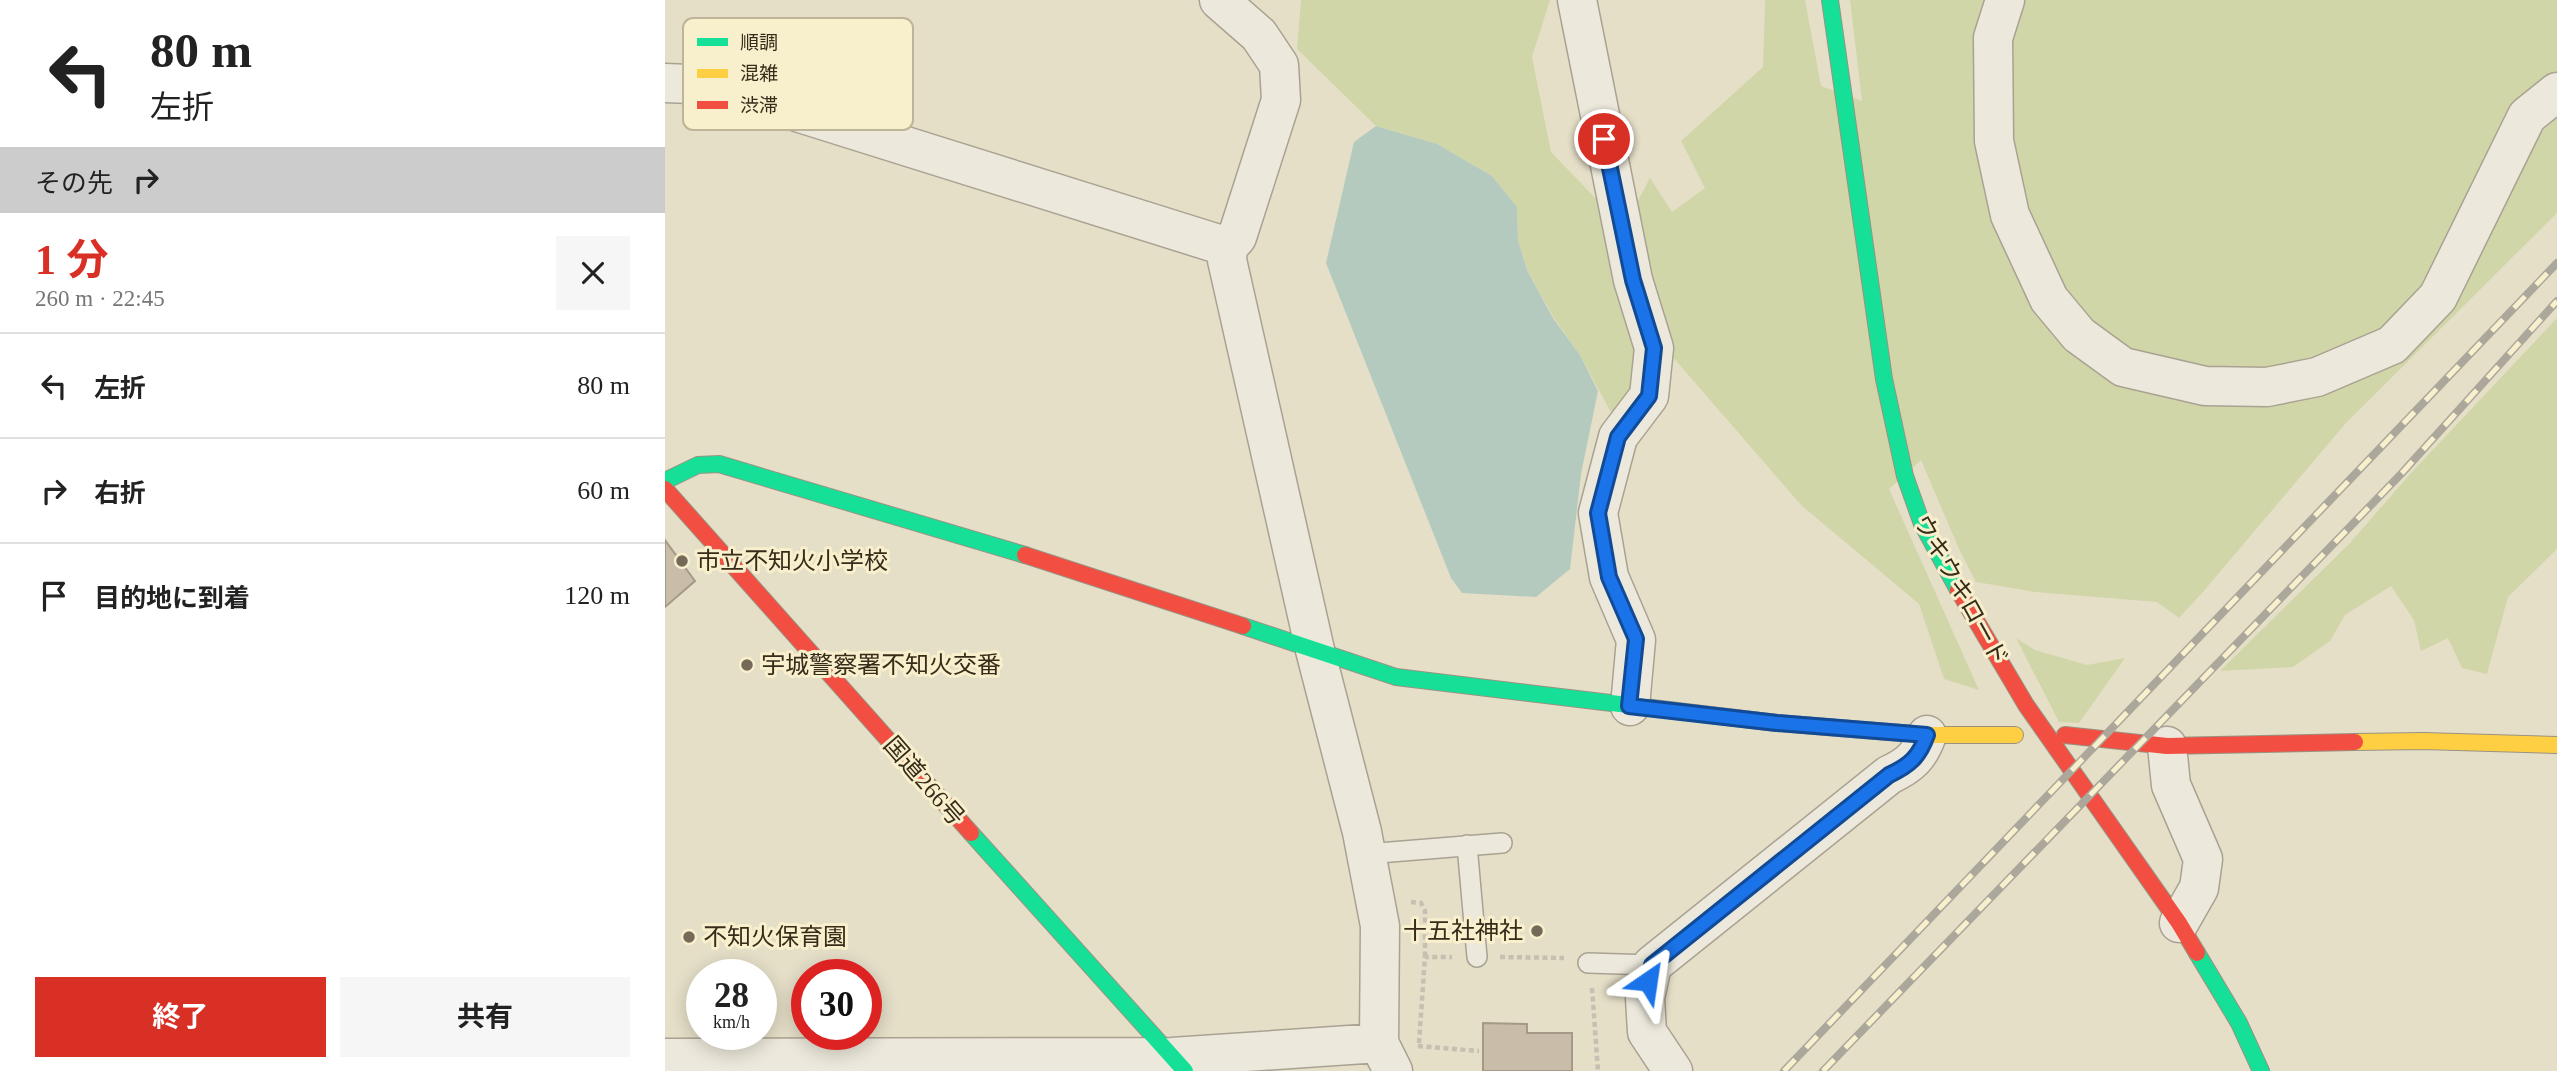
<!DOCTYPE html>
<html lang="ja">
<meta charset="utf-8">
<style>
body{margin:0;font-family:"Times New Roman","Noto Sans JP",serif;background:#f6f6f6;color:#222;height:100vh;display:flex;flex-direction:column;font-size:26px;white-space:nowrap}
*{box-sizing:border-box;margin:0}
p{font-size:23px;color:#767676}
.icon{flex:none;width:38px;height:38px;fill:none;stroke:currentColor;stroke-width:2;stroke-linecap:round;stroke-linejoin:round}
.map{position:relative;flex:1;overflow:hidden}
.drawer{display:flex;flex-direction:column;background:#fff;width:665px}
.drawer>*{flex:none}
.top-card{background:#fff;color:#222;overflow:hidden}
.speed{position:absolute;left:21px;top:959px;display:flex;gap:14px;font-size:35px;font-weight:700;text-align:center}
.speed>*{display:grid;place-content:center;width:91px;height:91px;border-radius:50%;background:#fff;box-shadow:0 4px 18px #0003;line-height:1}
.speed small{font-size:18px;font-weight:400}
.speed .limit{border:10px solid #d22;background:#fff;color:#111}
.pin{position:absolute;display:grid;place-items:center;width:60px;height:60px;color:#fff;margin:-30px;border:4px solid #fff;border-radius:50%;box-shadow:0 2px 7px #0007}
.me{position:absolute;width:77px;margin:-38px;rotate:32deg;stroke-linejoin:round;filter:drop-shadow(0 0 5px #0008)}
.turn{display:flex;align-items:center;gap:24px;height:147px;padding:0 35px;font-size:32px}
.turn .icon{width:91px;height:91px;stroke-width:2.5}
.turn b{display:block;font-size:49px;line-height:60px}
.then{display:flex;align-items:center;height:66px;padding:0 35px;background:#0003;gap:14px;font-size:26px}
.round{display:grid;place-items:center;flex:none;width:74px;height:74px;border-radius:0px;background:#f6f6f6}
.summary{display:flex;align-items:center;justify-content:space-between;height:119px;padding:0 35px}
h1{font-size:42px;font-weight:700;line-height:52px;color:#d93025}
.action{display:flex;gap:14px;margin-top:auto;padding:14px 35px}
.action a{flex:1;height:80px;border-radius:0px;background:#d93025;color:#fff;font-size:28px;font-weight:700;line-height:80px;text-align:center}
.action a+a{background:#f6f6f6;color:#222}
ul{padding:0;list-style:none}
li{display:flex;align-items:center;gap:21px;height:105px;padding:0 35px;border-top:2px solid #e0e0e0}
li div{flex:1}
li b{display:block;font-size:26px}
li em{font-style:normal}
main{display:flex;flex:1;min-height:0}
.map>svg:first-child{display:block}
.green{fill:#d1d6a9}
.water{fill:#b5cabf}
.building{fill:#c9bda9;stroke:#a59a88;stroke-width:2}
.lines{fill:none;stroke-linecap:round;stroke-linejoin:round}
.lane-casing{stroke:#a9a292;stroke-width:22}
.street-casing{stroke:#a9a292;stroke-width:41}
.fast-casing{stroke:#999282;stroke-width:18}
.slow-casing{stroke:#999282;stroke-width:18}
.jam-casing{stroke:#999282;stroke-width:18}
.path{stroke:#c4c0b2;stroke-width:4.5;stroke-dasharray:5 3.5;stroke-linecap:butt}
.lane{stroke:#ece8db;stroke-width:19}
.street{stroke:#ece8db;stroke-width:38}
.fast{stroke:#16e098;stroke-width:16}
.slow{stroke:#ffcf43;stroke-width:16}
.jam{stroke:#f24e42;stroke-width:16}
.rail-casing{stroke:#aba79b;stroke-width:8}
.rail{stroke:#f8efcc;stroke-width:5;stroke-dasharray:16;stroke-linecap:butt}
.route-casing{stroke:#114b97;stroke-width:18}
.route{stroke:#1a73e8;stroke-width:12}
.poi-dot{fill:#746a57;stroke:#f8efcc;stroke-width:2.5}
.labels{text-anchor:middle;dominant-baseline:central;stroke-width:6;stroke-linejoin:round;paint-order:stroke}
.poi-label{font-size:24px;fill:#372b1a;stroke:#f8efcc;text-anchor:start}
.street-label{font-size:24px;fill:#372b1a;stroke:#f8efcc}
.key{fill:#f8efcc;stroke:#beb497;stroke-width:2}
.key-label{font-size:19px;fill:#372b1a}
</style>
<main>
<section class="drawer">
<div class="top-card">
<div class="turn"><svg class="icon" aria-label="left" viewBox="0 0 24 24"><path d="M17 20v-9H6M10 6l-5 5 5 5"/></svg><div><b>80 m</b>左折</div></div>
<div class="then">その先<svg class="icon" aria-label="right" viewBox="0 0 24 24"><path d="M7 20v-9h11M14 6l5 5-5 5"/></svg></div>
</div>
<div class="summary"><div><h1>1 分</h1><p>260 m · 22:45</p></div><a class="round"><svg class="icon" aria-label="close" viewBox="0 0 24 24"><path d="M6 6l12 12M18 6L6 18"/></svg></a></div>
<ul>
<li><svg class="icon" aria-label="left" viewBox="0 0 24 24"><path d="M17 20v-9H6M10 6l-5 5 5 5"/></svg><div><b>左折</b></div><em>80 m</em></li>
<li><svg class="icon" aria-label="right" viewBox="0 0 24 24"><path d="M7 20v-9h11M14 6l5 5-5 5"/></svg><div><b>右折</b></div><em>60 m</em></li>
<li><svg class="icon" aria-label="arrive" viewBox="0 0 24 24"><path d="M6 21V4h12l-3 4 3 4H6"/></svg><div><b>目的地に到着</b></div><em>120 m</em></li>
</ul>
<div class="action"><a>終了</a><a>共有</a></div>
</section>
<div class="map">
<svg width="1892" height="1071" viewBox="0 0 1892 1071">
<rect width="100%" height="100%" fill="#e5dfc8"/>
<path class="green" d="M636 0H885L867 57 886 152 936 204 970 341 973 387 949 418 915 355 889 318 862 270 853 240 852 207 827 176 772 144 711 126 632 49Z
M1100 0H1140L1156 86 1197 101 1185 0H1892V213L1681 423 1537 593 1514 618 1492 602 1370 592 1311 582 1294 549 1256 460 1224 489 1314 690 1279 679 1254 604 1136 505 1006 355 968 210 985 178 1007 212 1040 188 1016 141 1098 67Z
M1892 318V549L1843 597 1822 674 1797 668 1783 638 1756 651 1749 620 1726 586 1680 615 1665 641 1628 667 1555 671 1684 544 1746 473Z
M1351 638 1370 650 1422 665 1460 658 1414 723 1394 722Z"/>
<path class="water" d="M711 126 772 144 827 176 852 207 853 240 862 270 888 318 915 355 933 391 916 474 905 569 871 597 797 593 786 578 661 263 689 142Z"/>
<path class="building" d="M0 540 30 581 0 607Z
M818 1023 862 1024V1033H907V1071H818Z"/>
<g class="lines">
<defs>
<path id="lane" d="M802 845 812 957
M701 854 837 843
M923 963 987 965"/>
<path id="street" d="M554 0 594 35 614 65 616 100 572 237 563 247 562 260 650 650 697 832 715 926 714 1043 728 1071
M912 0 968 280 989 348 984 396 953 437 933 513 944 577 971 640 965 706
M1340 0 1328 38 1329 141 1345 215 1384 299 1414 335 1458 367 1540 386 1602 387 1652 377 1727 345 1773 297 1862 116 1892 92
M0 83 49 85 86 95 135 113 563 247
M1502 746 1506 785 1538 859 1534 888 1514 923
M0 1058 507 1057 714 1043
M1008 1071 982 1032 980 998 987 965 1224 775C1245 765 1254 757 1262 735"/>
<path id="fast" d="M1165 0 1219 379 1240 476 1257 524 1293 590
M0 481 33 465 54 464 360 555
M578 626 731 677 1112 723 1211 731
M306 833 520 1071
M1532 953 1574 1023 1596 1071"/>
<path id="slow" d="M1211 731 1262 735H1350
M1690 742 1758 741 1892 745"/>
<path id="jam" d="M0 489 306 833
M360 555 578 626
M1293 590 1361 705 1514 923 1532 953
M1400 735 1502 746 1690 742"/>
</defs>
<use href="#lane" class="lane-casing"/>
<use href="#street" class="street-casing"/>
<use href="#fast" class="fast-casing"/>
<use href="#slow" class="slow-casing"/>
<use href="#jam" class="jam-casing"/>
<path class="path" d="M746 902 756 903 760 911V957
M835 957 899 958
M927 988 933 1071
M754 1043 760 957H787
M753 1046 814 1051"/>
<use href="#lane" class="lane"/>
<use href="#street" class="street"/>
<use href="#fast" class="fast"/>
<use href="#slow" class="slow"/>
<use href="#jam" class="jam"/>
<defs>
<path id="rail" d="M1119 1071 1892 263
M1158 1071 1737 473 1892 301"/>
</defs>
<use href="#rail" class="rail-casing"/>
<use href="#rail" class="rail"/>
</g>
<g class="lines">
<defs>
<path id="route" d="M939 139 968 280 989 348 984 396 953 437 933 513 944 577 971 639 964 706 1112 723 1262 735C1254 757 1245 765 1224 775L987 965 983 981"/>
</defs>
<use href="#route" class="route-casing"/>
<use href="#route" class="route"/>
</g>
<g class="poi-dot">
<circle cx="17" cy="561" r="7"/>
<circle cx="82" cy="665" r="7"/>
<circle cx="872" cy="931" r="7"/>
<circle cx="24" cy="937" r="7"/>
</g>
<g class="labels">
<g class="poi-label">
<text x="31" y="561">市立不知火小学校</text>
<text x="96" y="665">宇城警察署不知火交番</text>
<text x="858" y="931" text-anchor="end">十五社神社</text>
<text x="38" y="937">不知火保育園</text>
</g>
<g class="street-label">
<text transform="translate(1296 590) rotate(61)">ウキウキロード</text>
<text transform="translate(259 781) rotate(49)">国道266号</text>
</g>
</g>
<rect x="18" y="18" width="230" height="112" rx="10" class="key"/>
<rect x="32" y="38" width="31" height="8" fill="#16e098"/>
<rect x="32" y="69" width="31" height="9" fill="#ffcf43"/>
<rect x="32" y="101" width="31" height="8" fill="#f24e42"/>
<g class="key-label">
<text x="75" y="49">順調</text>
<text x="75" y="80">混雑</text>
<text x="75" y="112">渋滞</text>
</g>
</svg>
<div class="speed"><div>28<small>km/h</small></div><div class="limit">30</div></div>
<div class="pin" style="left:939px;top:139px;background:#d93025"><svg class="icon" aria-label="arrive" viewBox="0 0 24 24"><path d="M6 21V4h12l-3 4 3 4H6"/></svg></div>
<svg class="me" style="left:983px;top:981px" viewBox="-20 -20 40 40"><path d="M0-17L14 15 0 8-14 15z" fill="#1a73e8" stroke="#fff" stroke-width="4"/></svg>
</div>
</main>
